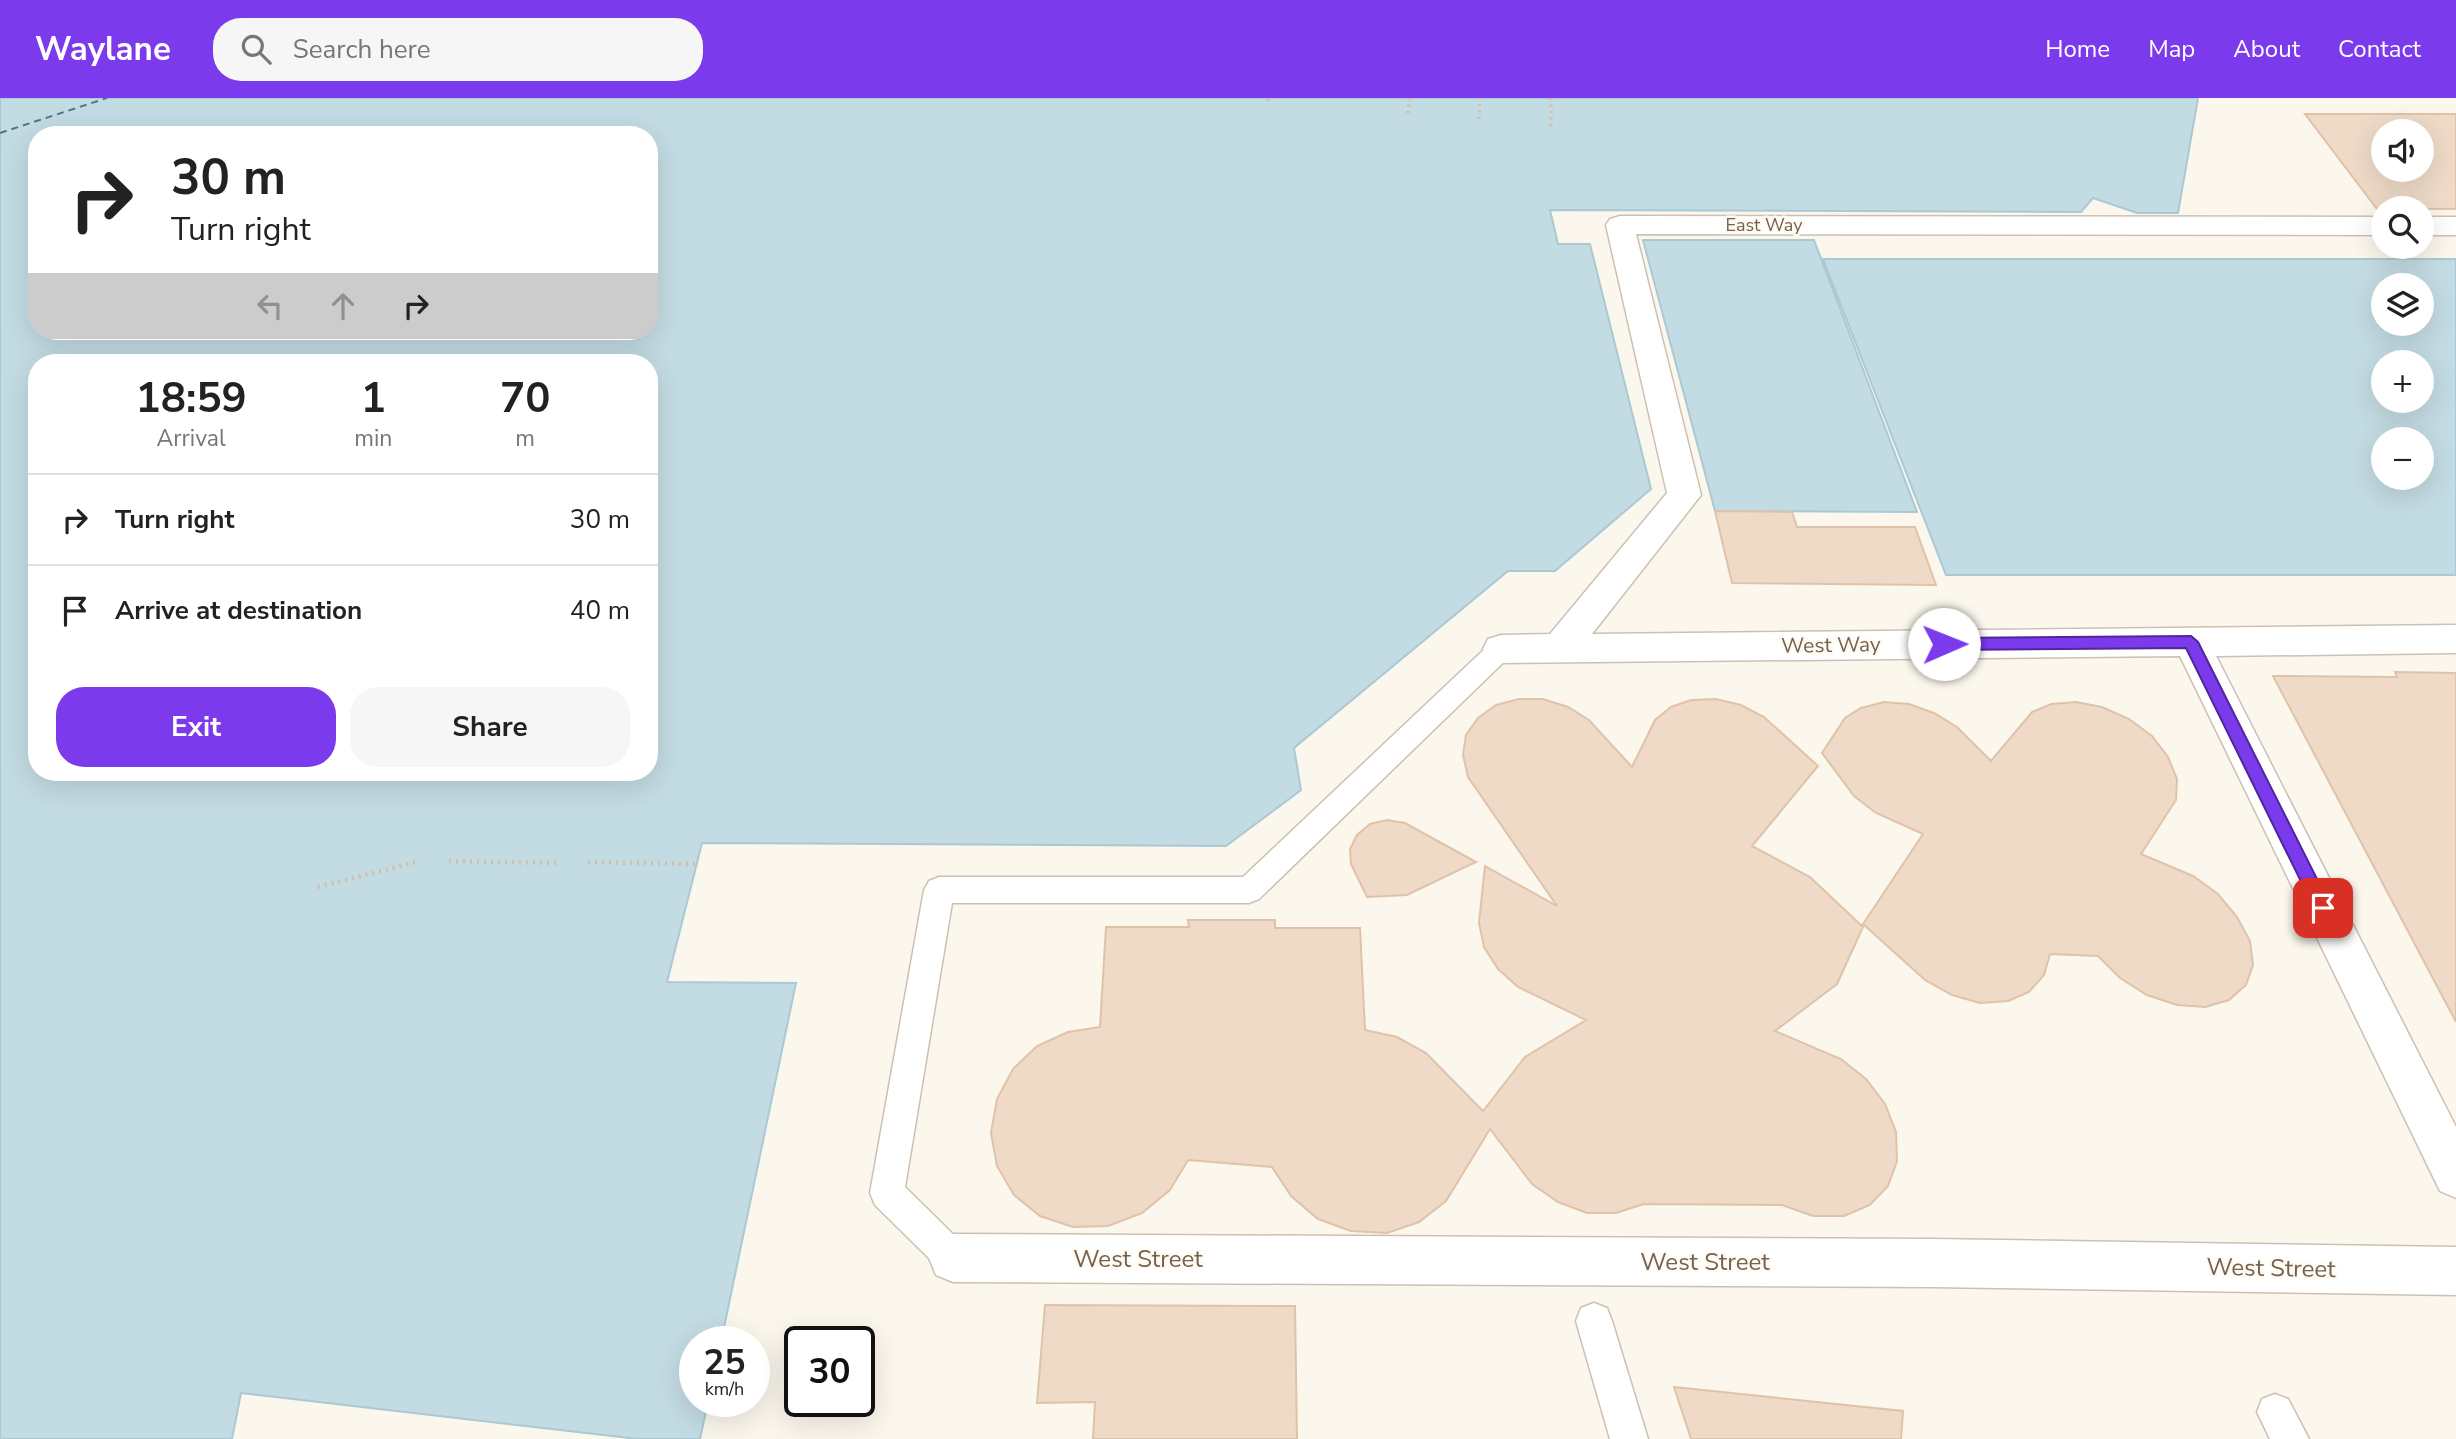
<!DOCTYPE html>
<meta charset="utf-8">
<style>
body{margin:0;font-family:"Nunito Sans",sans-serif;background:#f6f6f6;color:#222;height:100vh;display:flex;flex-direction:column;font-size:26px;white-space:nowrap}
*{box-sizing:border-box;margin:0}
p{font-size:23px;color:#767676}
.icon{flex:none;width:38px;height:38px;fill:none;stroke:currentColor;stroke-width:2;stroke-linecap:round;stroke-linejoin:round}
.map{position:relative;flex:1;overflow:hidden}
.details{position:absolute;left:28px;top:256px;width:630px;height:427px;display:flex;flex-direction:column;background:#fff;border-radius:28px;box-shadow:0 7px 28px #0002}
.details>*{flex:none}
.hud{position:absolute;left:28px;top:28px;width:630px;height:214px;border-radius:28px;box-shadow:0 7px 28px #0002;background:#fff;color:#222;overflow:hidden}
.buttons{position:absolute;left:2371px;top:21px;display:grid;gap:14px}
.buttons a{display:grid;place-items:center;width:63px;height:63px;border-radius:50%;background:#fff;box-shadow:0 7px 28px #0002;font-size:35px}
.speed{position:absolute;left:679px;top:1228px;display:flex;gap:14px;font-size:35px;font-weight:700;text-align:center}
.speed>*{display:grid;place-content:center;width:91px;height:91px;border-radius:50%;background:#fff;box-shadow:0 7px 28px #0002;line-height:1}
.speed small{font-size:18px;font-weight:400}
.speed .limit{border:4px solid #111;border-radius:10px;background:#fff;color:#111}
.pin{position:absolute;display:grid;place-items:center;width:60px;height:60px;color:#fff;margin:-30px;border-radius:14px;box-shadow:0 4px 10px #0006}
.me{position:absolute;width:77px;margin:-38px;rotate:89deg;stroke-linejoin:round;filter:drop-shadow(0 0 5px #0008)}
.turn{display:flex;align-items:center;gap:24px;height:147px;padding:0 28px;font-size:32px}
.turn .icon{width:91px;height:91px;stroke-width:2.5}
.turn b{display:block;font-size:49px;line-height:60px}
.lanes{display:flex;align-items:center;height:66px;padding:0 28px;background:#0003;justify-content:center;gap:35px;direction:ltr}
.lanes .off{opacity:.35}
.eta{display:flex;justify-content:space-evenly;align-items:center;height:119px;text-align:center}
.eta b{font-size:42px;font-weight:700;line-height:49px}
.primary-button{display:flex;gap:14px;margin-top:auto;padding:14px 28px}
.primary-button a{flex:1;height:80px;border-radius:28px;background:#7c3aed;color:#fff;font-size:28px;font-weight:700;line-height:80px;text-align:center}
.primary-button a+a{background:#f6f6f6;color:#222}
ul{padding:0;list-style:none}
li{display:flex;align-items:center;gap:21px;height:91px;padding:0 28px;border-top:2px solid #e0e0e0}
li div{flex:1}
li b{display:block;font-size:26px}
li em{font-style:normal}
header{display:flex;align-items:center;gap:42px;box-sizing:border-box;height:98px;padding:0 35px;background:#7c3aed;color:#fff}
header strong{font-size:33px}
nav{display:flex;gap:38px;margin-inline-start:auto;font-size:24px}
.search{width:490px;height:63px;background:#f6f6f6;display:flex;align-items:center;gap:18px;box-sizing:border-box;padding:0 24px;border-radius:28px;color:#767676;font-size:26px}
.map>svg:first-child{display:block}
.water{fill:#c3dbe3;stroke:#aac9d4;stroke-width:2;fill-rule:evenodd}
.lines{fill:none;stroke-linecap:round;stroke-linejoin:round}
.ferry{stroke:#4d7685;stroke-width:2;stroke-dasharray:7 5;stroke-linecap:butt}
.building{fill:#eedac7;stroke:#dfc3a9;stroke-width:2;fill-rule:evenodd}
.service-casing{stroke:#cdc0b3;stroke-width:3}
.minor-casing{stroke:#cdc0b3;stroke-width:3}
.path-far1{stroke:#d3beaa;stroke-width:3.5;stroke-dasharray:2 4.5;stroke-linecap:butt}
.path{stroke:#d3beaa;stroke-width:4.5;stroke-dasharray:2 5;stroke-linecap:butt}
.service{fill:#fff;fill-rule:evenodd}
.minor{fill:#fff;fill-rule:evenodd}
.route{fill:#7c3aed;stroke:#51269a;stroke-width:2}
.labels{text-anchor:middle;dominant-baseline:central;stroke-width:5;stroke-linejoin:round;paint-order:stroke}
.far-street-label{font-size:18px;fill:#756151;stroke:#fefbf3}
.street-label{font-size:21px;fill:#756151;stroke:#fefbf3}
.near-street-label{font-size:24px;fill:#756151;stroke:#fefbf3}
</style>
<header>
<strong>Waylane</strong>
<div class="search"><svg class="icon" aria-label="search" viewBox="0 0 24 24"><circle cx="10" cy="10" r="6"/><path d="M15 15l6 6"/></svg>Search here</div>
<nav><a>Home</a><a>Map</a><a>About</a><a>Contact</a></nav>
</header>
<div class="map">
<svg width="2456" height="1341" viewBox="0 0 2456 1341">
<rect width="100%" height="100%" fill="#fbf7ed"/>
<path class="water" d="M0 0H2198L2178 115H2137L2093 100 2081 114 1550 112 1558 146H1590L1651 391 1555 473H1508L1294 650 1301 692 1226 748 702 745 667 884 796 885 721 1244H695V1304H708L700 1341H638L241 1295 232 1341H0ZM37 37H649V233H37ZM37 264H649V674H37Z
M1643 142H1814L1917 414 1715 413Z
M1823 161H2456V477H1946ZM2384 187H2422V226H2384ZM2384 264H2422V303H2384ZM2384 341H2422V380H2384Z"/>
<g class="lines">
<path class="ferry" d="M0 35 107 0"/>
</g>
<path class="building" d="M2305 16H2456V111H2377ZM2384 33H2422V72H2384Z
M1715 413 1792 414 1797 429H1915L1936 487 1732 485Z
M2395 574 2456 575V924L2273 578 2397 579Z
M1519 601H1543L1568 609 1589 622 1632 669 1655 622 1671 609 1691 602 1716 601 1741 607 1764 619 1818 668 1752 748 1810 779 1863 829 1837 886 1775 933 1841 961 1866 981 1885 1006 1896 1034 1897 1063 1888 1088 1870 1107 1844 1118H1813L1782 1107 1644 1106 1616 1115H1587L1558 1104 1532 1086 1490 1031 1446 1103 1419 1124 1387 1135 1351 1133 1318 1121 1291 1098 1272 1069 1188 1062 1170 1092 1142 1115 1108 1128 1073 1129 1040 1118 1014 1097 997 1068 991 1035 997 1001 1013 971 1037 948 1068 934 1100 929 1106 829H1189L1188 822H1275V830H1360L1365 932 1397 939 1426 955 1483 1013 1525 959 1586 922 1518 889 1498 871 1484 849 1479 825 1485 768 1557 808 1468 679 1463 657 1466 637 1478 620 1496 607Z
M1884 604 1909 606 1934 615 1957 629 1991 663 2032 614 2051 606 2076 604 2102 609 2129 621 2152 638 2168 659 2177 681 2176 702 2141 756 2193 778 2218 796 2237 819 2250 843 2253 867 2246 887 2229 902 2205 909 2177 907 2147 897 2120 880 2098 858 2050 856 2044 877 2029 894 2008 903 1980 905 1952 897 1925 882 1863 826 1923 736 1876 715 1854 698 1822 655 1845 620 1861 610Z
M1387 722 1405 725 1476 764 1407 797 1367 799 1351 766 1350 751 1357 737 1370 726Z
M1045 1207 1295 1208 1297 1341H1093L1095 1304 1037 1305Z
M1674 1289 1903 1313 1901 1341H1691Z"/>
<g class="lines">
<defs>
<path id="service" d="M1501 541 1510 544 1514 551 1510 558 1259 801 1249 805H952L905 1089 965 1148 970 1160 965 1172 953 1177 941 1172 875 1107 870 1095 924 792 929 783 939 779H1243L1492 544Z
M1594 1205 1607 1210 1612 1223 1648 1341H1610L1576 1223 1581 1210Z
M2275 1296 2288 1301 2309 1341H2270L2257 1314 2262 1301Z"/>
<path id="minor" d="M1620 118 2384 119V137L1636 136 1701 397 1592 536 2456 527V555L2216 558 2456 1029V1100L2440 1093 2180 558 1501 565 1488 561 1483 551 1488 541 1501 537 1550 536 1667 395 1606 127 1610 121Z
M2422 119H2456V137H2422Z
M953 1136 1932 1141 2456 1149V1197L1932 1189 953 1184 936 1177 929 1160 936 1143Z"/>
</defs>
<use href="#service" class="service-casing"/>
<use href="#minor" class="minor-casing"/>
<path class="path-far1" d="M1551 0V28
M1268 3 1269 0
M1408 15 1409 0
M1479 21 1480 0"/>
<path class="path" d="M449 763 557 765
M588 764 697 766
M318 789 420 763"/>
<use href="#service" class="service"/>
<use href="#minor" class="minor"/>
</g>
<path class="route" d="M2191 538 2198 544 2329 805 2332 810 2329 816H2317L2186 550 1944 552 1937 546 1944 540Z"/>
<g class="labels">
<g class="far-street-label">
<text x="1764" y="127">East Way</text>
</g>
<g class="street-label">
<text transform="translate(1831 547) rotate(-1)">West Way</text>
</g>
<g class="near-street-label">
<text x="1138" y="1161">West Street</text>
<text x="1705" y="1164">West Street</text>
<text transform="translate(2271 1170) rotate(1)">West Street</text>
</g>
</g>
</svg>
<div class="buttons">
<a><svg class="icon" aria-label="sound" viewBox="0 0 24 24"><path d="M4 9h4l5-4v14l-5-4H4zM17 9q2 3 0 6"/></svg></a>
<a><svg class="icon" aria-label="search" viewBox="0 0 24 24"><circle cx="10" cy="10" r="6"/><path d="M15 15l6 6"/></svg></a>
<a><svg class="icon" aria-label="layers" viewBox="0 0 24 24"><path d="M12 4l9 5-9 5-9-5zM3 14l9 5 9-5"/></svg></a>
<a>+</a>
<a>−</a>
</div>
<div class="speed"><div>25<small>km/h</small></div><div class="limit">30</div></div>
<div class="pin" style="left:2323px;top:810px;background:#d93025"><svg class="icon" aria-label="arrive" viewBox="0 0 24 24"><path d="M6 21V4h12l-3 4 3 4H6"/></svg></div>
<svg class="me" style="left:1944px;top:546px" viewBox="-20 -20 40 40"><circle r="19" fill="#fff"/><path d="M0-13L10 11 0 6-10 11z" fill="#7c3aed"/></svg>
<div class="hud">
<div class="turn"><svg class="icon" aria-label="right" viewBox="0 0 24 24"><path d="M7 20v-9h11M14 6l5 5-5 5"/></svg><div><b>30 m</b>Turn right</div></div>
<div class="lanes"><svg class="icon off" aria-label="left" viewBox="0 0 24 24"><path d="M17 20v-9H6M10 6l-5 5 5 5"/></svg><svg class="icon off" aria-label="ahead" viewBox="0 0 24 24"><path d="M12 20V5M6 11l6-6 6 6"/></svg><svg class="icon" aria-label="right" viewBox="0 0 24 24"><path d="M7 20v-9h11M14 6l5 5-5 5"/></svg></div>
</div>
<section class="details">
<div class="eta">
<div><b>18:59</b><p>Arrival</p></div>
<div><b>1</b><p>min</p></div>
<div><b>70</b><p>m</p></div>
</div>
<ul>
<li><svg class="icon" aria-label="right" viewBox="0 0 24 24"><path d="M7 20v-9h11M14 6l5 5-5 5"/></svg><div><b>Turn right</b></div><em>30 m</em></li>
<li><svg class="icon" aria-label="arrive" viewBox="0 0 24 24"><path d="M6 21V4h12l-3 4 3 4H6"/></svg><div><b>Arrive at destination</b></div><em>40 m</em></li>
</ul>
<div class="primary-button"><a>Exit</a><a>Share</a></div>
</section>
</div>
